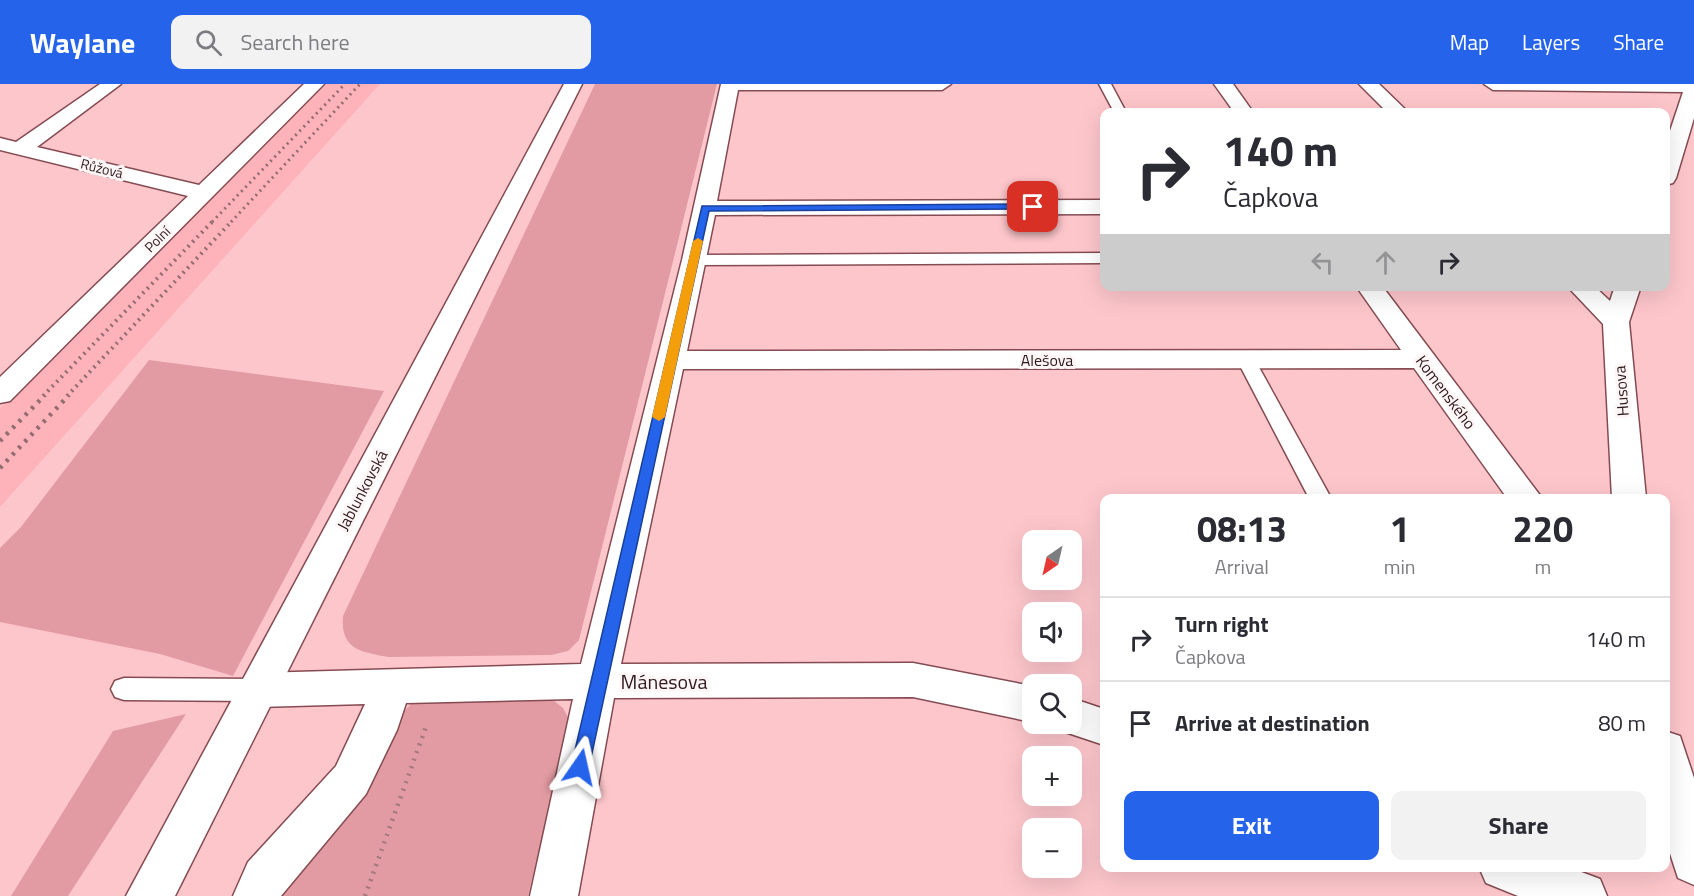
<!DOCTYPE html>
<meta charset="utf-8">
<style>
body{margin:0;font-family:"Titillium Web",sans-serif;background:#f2f2f3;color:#2b2b33;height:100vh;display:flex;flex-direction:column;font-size:22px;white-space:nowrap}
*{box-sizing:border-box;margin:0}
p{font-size:20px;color:#7c7c81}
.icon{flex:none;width:33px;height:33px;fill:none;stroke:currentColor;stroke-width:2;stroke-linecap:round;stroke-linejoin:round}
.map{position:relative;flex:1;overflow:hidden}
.panel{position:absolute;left:1100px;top:410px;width:570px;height:378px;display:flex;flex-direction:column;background:#fff;border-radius:12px;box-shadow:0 6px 24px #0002}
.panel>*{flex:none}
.hud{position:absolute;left:1100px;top:24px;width:570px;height:183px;border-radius:12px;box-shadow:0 6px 24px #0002;background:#fff;color:#2b2b33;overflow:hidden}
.needle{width:39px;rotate:214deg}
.tools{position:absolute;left:1022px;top:446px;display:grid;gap:12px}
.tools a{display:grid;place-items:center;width:60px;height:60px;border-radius:12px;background:#fff;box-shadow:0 6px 24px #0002;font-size:30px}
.pin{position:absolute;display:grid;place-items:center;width:51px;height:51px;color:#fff;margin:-26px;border-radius:12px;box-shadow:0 3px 9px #0006}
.me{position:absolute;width:66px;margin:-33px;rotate:11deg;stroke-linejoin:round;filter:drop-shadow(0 0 4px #0008)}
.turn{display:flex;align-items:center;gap:21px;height:126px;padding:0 24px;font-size:27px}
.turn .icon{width:78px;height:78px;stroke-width:2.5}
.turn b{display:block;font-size:42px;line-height:51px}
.lanes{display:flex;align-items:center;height:57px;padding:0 24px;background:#0003;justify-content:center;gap:30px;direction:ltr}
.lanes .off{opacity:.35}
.eta{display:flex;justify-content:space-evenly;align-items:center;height:102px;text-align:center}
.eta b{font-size:36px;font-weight:700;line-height:42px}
.button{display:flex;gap:12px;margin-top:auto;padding:12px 24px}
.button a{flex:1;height:69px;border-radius:12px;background:#2563eb;color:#fff;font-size:24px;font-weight:700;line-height:69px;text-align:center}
.button a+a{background:#f2f2f3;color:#2b2b33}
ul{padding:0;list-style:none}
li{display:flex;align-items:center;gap:18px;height:84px;padding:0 24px;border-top:2px solid #e1e1e2}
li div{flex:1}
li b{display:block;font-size:22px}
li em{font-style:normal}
header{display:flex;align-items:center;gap:36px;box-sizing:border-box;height:84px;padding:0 30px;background:#2563eb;color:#fff}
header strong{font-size:28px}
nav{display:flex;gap:33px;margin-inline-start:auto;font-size:21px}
.search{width:420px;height:54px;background:#f2f2f3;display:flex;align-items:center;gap:15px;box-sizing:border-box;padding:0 21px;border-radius:12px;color:#7c7c81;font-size:22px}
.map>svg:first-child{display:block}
.built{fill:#feb3ba}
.green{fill:#e29ba2}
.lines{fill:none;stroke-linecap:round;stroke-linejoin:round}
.service-casing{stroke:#854b52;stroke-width:3}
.minor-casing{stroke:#854b52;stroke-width:3}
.secondary-casing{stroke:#854b52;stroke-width:3}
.path{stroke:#a3797d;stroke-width:4.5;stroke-dasharray:2 6;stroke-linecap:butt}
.service{fill:#fff;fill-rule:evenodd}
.minor{fill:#fff;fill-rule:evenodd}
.secondary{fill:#fff;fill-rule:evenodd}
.rail-far2{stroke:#946d70;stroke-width:3;stroke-dasharray:2 4;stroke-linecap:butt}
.rail-far1{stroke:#946d70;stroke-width:4;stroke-dasharray:2 4.5;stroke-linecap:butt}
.rail{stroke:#946d70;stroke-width:4.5;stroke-dasharray:3 6;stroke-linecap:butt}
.route{fill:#2563eb;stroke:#184099;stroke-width:1.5}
.slow{fill:#f59e0b}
.labels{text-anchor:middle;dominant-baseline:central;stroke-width:6;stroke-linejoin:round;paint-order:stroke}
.far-street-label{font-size:14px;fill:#31191b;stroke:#fdf6f6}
.street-label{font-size:16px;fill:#31191b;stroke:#fdf6f6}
.near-street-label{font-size:20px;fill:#31191b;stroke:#fdf6f6}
</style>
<header>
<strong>Waylane</strong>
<div class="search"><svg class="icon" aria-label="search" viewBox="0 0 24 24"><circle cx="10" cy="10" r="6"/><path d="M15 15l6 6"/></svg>Search here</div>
<nav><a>Map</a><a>Layers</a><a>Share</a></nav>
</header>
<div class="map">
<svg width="1694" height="812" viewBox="0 0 1694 812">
<rect width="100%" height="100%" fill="#fdc6cb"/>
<path class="built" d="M326 0H380L0 423V324Z"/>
<path class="green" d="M595 0H717L579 556 568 567 551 571 389 573C362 568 340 566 343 532Z
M149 276 384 307 233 592 160 570 0 538V464L21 443Z
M549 613 563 624 570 637 528 812H280L400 631 411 620Z
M186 630 68 812H11L113 647Z"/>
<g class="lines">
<defs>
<path id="service" d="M1099 0H1111L1126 28H1114Z
M1104 169V179L694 181 686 176 694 171Z
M1246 271 1255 276 1331 414H1309L1237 276Z
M124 594 258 595 267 598 271 606 267 614 258 617 124 616 115 613 111 605 115 597Z"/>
<path id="minor" d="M100 0H121L37 63 199 101 304 0H324L10 317 0 319V293L188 112 0 66V54L16 58Z
M721 0H951L942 6H738L717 117 1104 116V130L715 131 687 267 1401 266 1356 202H1382L1542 414H1507L1414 284 683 285 621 580 913 579 1032 602V638L913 613 614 614 578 812H530L573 615 406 619 397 646 366 710 281 812H233L248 778 336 682 365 620 258 623 244 618 238 606 244 594 258 589 581 580 682 176Z
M1214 0H1233L1253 28H1234Z
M1359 0H1379L1408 28H1387Z
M1484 0H1694V34L1676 94 1673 99 1665 101V62L1683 8 1493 6Z
M1567 202H1594L1610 217 1615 202H1641L1629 238 1646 414H1612L1603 240Z
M1071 614 1104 625V661L1056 645 1054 639H1071Z
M1665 647 1680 652 1694 694V801L1678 794 1665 754Z
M1479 783H1568L1600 795 1607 812H1518L1486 799Z"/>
<path id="secondary" d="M564 0H582L175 812H126Z"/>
</defs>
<use href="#service" class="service-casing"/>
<use href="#minor" class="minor-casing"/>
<use href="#secondary" class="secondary-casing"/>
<path class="path" d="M365 812 427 640"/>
<use href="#service" class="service"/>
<use href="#minor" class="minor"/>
<use href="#secondary" class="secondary"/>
<path class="rail-far2" d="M212 138 345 0
M231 138 360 0"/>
<path class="rail-far1" d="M43 312 213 137
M67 312 232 137"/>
<path class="rail" d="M0 357 45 311
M0 384 69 311"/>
</g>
<path class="route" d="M1033 120 1037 123 1036 125 709 127 589 683 586 689 580 691 573 689 571 683 702 122Z"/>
<path class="slow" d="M698 154 703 157 665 333 659 337 652 333 693 157Z"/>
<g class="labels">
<g class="far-street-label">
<text transform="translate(102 84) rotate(14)">Růžová</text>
<text transform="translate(157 155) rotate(-45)">Polní</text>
</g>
<g class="street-label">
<text x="1047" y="276">Alešova</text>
<text transform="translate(1621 307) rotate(-94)">Husova</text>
<text transform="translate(1446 308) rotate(53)">Komenského</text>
<text transform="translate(362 406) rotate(-62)">Jablunkovská</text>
</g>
<g class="near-street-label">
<text x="664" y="597">Mánesova</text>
</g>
</g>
</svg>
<div class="tools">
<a><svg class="needle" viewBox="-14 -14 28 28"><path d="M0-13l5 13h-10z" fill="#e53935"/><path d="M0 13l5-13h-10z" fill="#7c7c81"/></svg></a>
<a><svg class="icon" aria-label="sound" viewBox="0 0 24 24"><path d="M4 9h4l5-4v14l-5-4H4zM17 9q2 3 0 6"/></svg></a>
<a><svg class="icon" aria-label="search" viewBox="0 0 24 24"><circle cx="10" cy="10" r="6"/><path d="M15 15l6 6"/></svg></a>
<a>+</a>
<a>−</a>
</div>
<div class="pin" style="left:1033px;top:123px;background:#d93025"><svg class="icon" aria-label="arrive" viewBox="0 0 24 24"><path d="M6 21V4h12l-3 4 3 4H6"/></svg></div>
<svg class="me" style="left:580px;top:683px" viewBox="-20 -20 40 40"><path d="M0-17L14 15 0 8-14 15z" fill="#2563eb" stroke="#fff" stroke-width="4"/></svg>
<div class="hud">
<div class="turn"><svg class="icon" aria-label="right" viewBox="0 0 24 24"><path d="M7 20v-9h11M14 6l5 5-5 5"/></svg><div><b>140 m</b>Čapkova</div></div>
<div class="lanes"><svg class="icon off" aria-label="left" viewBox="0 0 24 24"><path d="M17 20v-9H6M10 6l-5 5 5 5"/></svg><svg class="icon off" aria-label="ahead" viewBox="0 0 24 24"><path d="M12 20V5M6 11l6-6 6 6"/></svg><svg class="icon" aria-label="right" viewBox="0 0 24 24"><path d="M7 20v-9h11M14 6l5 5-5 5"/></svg></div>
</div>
<section class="panel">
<div class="eta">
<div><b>08:13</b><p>Arrival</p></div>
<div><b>1</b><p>min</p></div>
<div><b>220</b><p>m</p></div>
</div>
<ul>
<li><svg class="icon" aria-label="right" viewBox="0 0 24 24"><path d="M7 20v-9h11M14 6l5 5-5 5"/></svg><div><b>Turn right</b><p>Čapkova</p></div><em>140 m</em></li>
<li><svg class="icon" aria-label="arrive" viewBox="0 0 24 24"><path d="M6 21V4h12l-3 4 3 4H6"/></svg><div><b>Arrive at destination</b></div><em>80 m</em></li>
</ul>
<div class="button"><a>Exit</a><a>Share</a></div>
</section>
</div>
